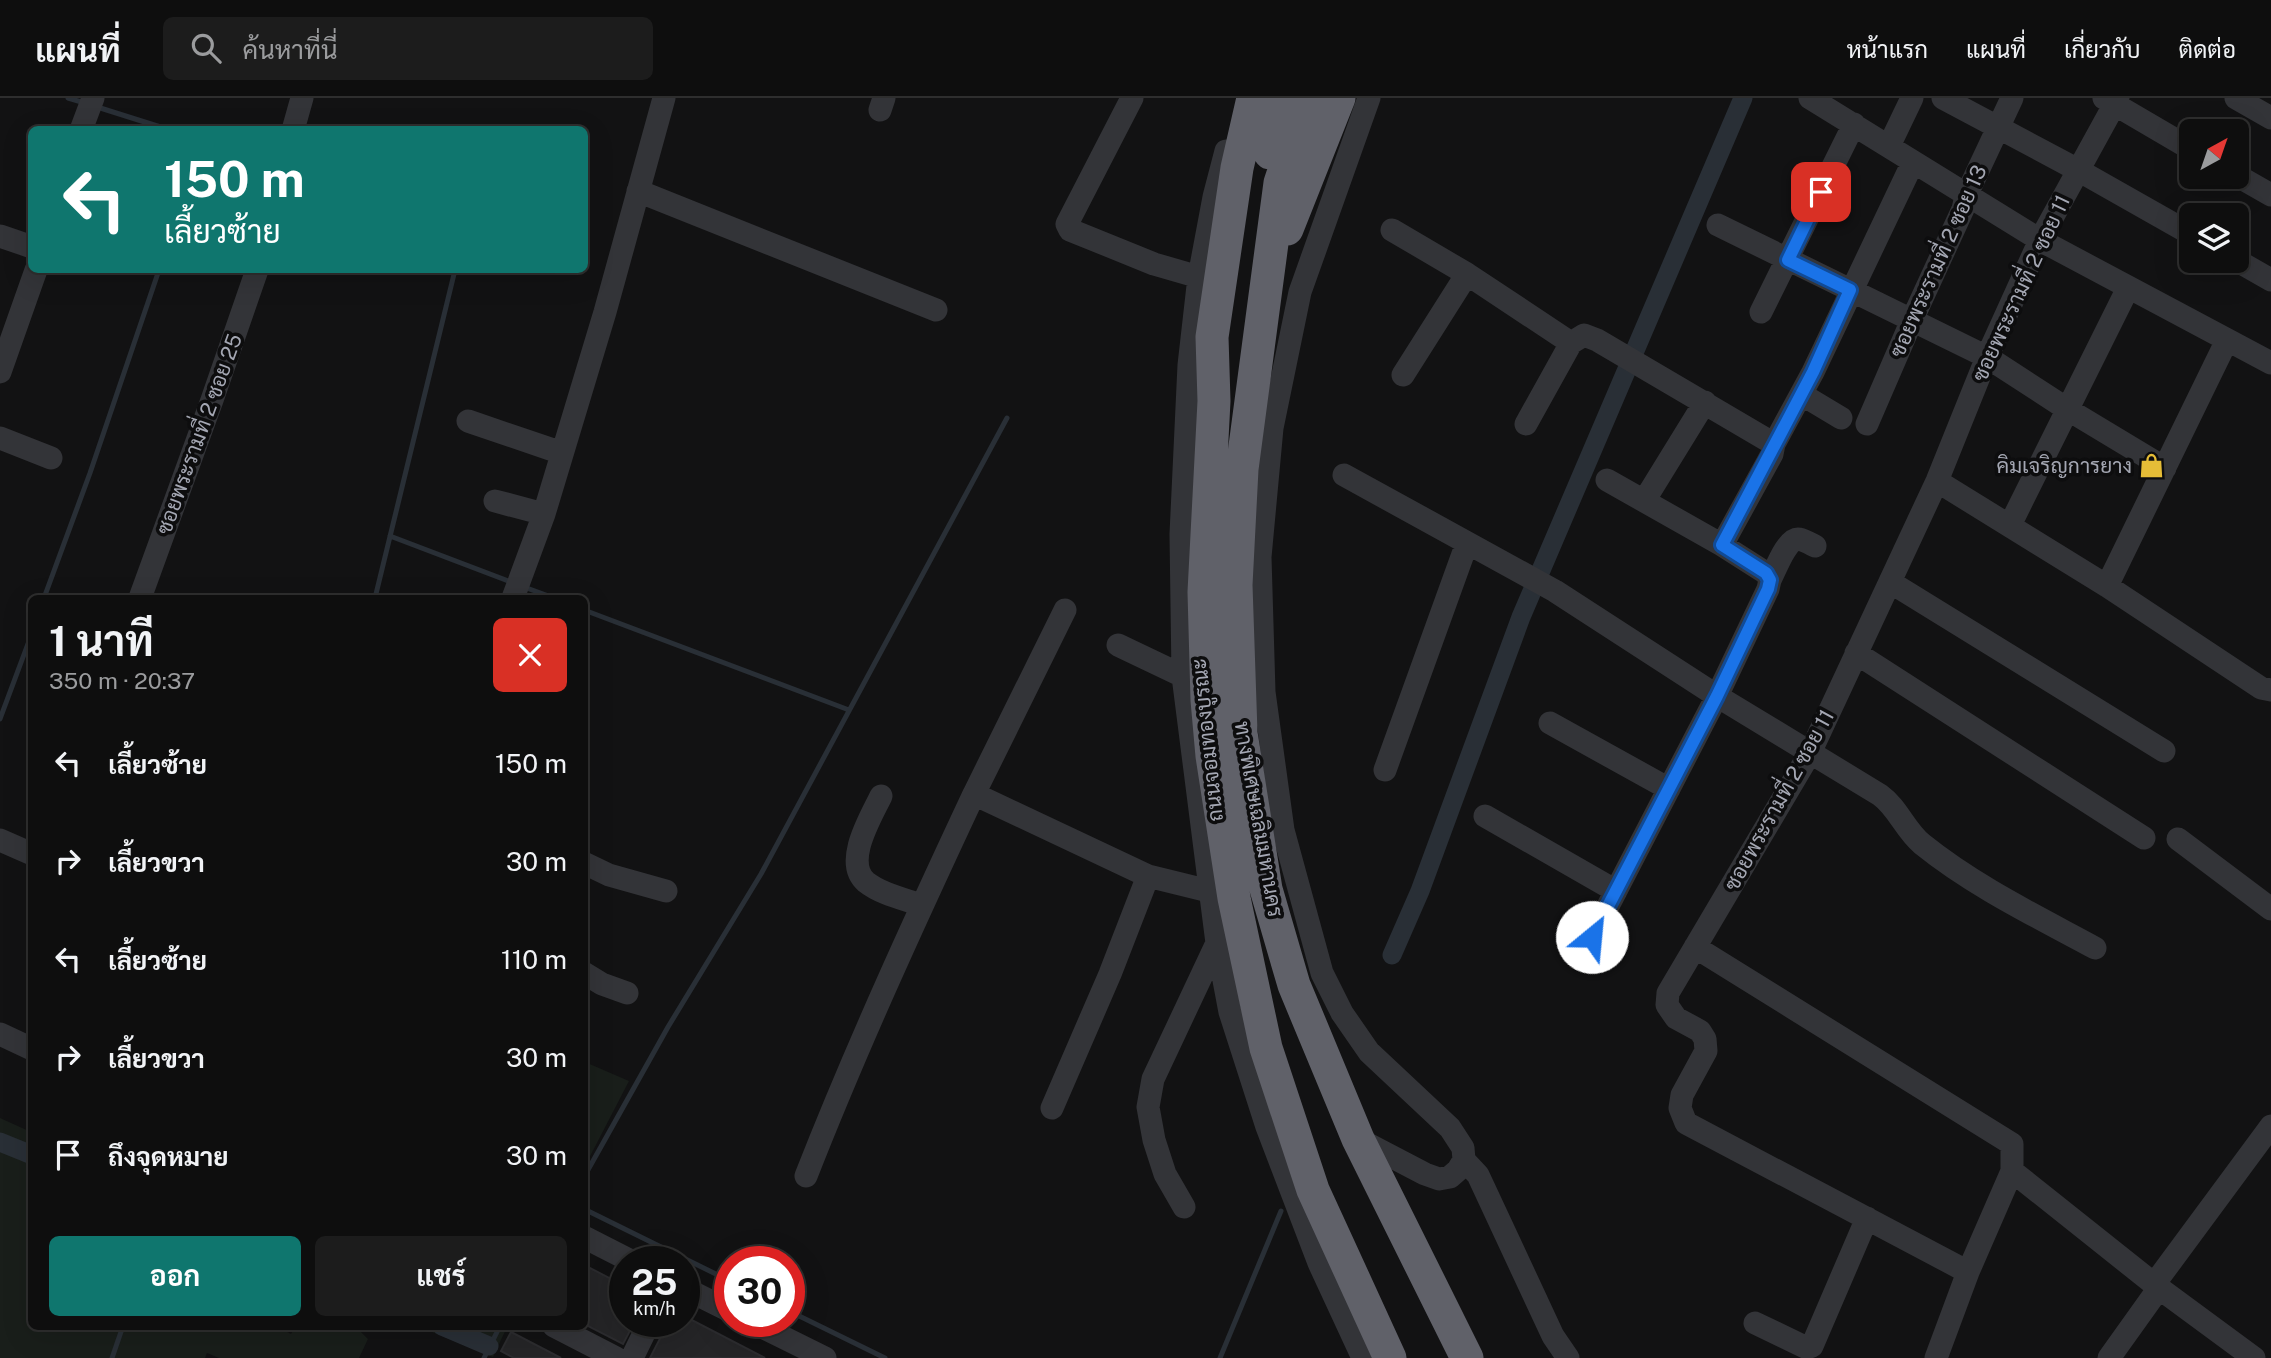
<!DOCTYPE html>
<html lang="th">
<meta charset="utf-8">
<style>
body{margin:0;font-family:"Public Sans",Sarabun,sans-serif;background:#1c1c1c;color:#f1f3f6;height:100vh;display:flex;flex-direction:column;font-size:26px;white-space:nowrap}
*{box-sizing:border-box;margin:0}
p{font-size:23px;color:#9b9c9e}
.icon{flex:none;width:38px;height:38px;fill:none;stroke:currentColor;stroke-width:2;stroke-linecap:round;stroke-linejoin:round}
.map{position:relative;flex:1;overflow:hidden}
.sheet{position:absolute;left:28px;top:497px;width:560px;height:735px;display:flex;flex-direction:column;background:#0e0e0e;border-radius:10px;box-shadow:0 7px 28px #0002,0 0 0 2px #2e2e2e}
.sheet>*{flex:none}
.banner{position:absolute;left:28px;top:28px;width:560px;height:147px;border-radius:10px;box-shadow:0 7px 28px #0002,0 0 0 2px #2e2e2e;background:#0f766e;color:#fff;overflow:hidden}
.needle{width:46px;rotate:40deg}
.controls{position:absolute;left:2179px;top:21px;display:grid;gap:14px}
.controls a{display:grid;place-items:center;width:70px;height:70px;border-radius:10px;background:#0e0e0e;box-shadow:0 7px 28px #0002,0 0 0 2px #2e2e2e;font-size:35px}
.speed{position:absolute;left:609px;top:1148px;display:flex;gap:14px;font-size:35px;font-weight:700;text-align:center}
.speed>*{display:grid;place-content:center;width:91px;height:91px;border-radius:50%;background:#0e0e0e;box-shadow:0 7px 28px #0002,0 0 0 2px #2e2e2e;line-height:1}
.speed small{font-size:18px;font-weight:400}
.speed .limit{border:10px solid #d22;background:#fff;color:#111}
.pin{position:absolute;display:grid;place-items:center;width:60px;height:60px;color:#fff;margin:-30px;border-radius:14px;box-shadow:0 4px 10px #0006}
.me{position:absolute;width:77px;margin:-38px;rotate:28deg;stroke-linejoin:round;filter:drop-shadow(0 0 5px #0008)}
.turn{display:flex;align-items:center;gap:24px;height:147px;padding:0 21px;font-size:32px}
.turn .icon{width:91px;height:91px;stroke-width:2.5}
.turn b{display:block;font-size:49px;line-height:60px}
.round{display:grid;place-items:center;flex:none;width:74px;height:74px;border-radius:10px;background:#1c1c1c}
.headline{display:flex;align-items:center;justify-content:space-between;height:119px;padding:0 21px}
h1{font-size:42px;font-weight:700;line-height:52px}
.cta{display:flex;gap:14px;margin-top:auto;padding:14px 21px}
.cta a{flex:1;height:80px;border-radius:10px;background:#0f766e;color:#fff;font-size:28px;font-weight:700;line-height:80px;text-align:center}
.cta a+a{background:#1c1c1c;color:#f1f3f6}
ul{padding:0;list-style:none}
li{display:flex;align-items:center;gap:21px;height:98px;padding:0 21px}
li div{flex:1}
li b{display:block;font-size:26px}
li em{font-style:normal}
header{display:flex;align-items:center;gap:42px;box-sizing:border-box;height:98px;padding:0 35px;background:#0e0e0e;border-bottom:2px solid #2e2e2e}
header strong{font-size:33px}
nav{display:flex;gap:38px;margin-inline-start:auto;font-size:24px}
.search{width:490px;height:63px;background:#1c1c1c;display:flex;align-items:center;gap:18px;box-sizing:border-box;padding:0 24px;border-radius:10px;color:#9b9c9e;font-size:26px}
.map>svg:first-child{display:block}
.green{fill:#191e1a}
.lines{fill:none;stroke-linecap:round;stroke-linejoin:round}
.stream{stroke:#292f36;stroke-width:5}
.canal{stroke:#292f36;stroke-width:19}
.building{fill:#252527;stroke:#2c2c2f;stroke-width:2}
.minor{stroke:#333438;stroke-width:23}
.highway{stroke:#606169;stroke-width:33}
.route-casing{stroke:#114b97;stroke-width:18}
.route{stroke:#1a73e8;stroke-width:12}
.labels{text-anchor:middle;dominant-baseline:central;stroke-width:7;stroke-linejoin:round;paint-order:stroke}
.street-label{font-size:21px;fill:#a4a7b3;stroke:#0d0d0e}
.poi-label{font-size:21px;fill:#a4a7b3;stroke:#0d0d0e;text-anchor:end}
</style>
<header>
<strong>แผนที่</strong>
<div class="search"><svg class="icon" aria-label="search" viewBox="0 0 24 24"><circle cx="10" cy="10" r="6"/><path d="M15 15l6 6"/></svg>ค้นหาที่นี่</div>
<nav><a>หน้าแรก</a><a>แผนที่</a><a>เกี่ยวกับ</a><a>ติดต่อ</a></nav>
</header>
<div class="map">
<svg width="2271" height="1260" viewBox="0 0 2271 1260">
<rect width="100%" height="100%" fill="#121213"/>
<path class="green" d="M585 964 629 983 585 1068Z
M0 1020 31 1034 32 1228H276L291 1236 295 1229H356L368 1241 359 1260H219L207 1255 205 1260H0Z
M420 1229 507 1228V1229L493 1259Z"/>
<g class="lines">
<path class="stream" d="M68 0 85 5
M94 8 170 32
M390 438 511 484
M524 489 554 500
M44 500 90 375 159 172
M375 500 455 172
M584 512 849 612
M0 621 32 535
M584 1079 668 929 761 776 1007 320
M584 1111 730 1183
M789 1213 885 1260
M112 1260 123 1228
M484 1260 500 1228
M1220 1260 1281 1113"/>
<path class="canal" d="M1392 857 1420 793 1521 519 1743 0
M0 1044 32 1057
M442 1228 489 1248"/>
</g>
<path class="building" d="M584 1167 625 1188V1223L633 1227 623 1246 584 1226Z
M684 1218 765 1260H650L669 1223H684Z
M511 1234 561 1260H514L501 1253Z"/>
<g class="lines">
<path class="minor" d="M1132 0 1067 126 1070 132 1154 166 1199 179
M1810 0 2040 142 2271 265
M1943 0 2078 72 2191 136
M2104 0 2191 51
M2236 0 2271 20
M880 12 884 0
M81 32 93 0
M293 32 302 0
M1889 48 1912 0
M1226 53 1214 99 1199 179 1189 267 1181 436 1183 578 1217 845 1230 914 1267 1029 1319 1165 1363 1260
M2236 77 2271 97
M638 93 936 212
M1718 127 1987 259 2067 311 2165 370
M1392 132 1467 176 1571 245 1584 237 1597 242 1774 346 1772 356 1722 447
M0 138 32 149
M2236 162 2271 182
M1761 214 1854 26
M0 274 36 172
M1403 277 1467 176
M1801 296 1841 320
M468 323 562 355
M1526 326 1571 245
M1867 326 1912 222 1963 111 1966 98 2012 0
M0 340 51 360
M1774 346 1813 274 1913 64
M1344 377 1555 493 1717 598 1880 697C1898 710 1905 732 1922 746 1974 788 2036 818 2095 850
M1937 383 2107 488 2261 590 2271 592
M495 403 544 416
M1644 403 1705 304
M2010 427 2128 190
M1770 482C1775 473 1787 439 1799 441 1804 442 1811 446 1815 448
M1890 484 2164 653
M2107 488 2227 242
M140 500 212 302 257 172
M513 500 544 416 605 214 664 0
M1118 547 1183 578
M1856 555 2144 740
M1550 625 1669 691
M1385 672 1467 445
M974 696 1065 512
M881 698C871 719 843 764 866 784 881 796 904 801 921 807
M1485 718 1616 793
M2178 741 2271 811
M0 742 32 756
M584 765 609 777 666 793
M1592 839 1717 598 1768 491 1770 482 1766 475 1722 447 1607 382
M1695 849 2012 1046V1073L1968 1174 1936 1260
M584 875 602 886 627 895
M0 936 32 951
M1052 1010 1110 876 1148 778
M1358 1041 1425 1076 1439 1081 1450 1079 1458 1072 1464 1062 1463 1050 1450 1030 1369 954 1342 915 1322 875 1283 732 1264 594 1260 459 1272 330 1300 194 1369 0
M1464 1062 1478 1077 1553 1238 1568 1260
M2012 1073 2159 1190 2254 1260
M806 1078C857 948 915 822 974 696L1148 778 1209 793
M1184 1109 1165 1076 1154 1042 1148 1009 1153 981 1217 845
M584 1139 633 1164
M1968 1174 1686 1025 1680 1010 1682 997 1706 953 1705 941 1700 933 1676 920 1667 907 1668 895 1810 655 1937 383 1987 259 2040 142 2118 0
M2155 1185 2271 1028
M684 1190 730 1213
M750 1223 825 1260
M1755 1225 1807 1250 1812 1248 1867 1120
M554 1228 616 1260
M632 1260 650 1223
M2109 1260 2159 1190"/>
<path class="highway" d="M1253 0 1237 70 1212 239 1214 303 1204 494 1207 602 1212 658 1234 800 1266 950 1313 1092 1390 1260
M1308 0 1280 85 1242 371 1236 487 1241 635 1266 791 1294 887 1358 1041 1467 1260
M1270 55 1283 0
M1287 131 1339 0"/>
</g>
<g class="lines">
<defs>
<path id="route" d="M1592 839 1717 598 1768 491 1770 482 1766 475 1722 447 1813 274 1850 192 1788 162 1821 94"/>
</defs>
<use href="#route" class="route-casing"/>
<use href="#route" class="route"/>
</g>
<defs>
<symbol id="shop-bare" viewBox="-9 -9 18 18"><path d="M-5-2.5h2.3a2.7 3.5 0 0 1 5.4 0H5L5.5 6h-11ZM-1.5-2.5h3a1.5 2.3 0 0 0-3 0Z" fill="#e6bd37" stroke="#0d0d0e" stroke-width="2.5" paint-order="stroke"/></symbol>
</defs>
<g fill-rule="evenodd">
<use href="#shop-bare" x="2134" y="350" width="35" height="35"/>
</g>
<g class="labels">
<g class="street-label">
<text transform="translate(1938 163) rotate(-66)">ซอยพระรามที่ 2 ซอย 13</text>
<text transform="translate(2021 190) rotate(-65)">ซอยพระรามที่ 2 ซอย 11</text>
<text transform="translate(199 336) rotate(-70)">ซอยพระรามที่ 2 ซอย 25</text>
<text transform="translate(1207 642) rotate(-96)">ถนนจอมทองบูรณะ</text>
<text transform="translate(1779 702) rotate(-61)">ซอยพระรามที่ 2 ซอย 11</text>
<text transform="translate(1259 721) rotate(80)">ทางพิเศษเฉลิมมหานคร</text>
</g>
<g class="poi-label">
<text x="2132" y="367">คิมเจริญการยาง</text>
</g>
</g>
</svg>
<div class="controls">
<a><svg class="needle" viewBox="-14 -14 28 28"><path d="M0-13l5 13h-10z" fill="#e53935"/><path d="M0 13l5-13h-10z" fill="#9b9c9e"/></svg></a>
<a><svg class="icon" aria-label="layers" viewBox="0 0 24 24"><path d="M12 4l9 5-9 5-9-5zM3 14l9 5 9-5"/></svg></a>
</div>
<div class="speed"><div>25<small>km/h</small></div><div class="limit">30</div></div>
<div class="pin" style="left:1821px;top:94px;background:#d93025"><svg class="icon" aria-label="arrive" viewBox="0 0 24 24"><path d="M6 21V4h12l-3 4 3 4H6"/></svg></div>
<svg class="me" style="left:1592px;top:839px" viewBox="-20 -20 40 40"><circle r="19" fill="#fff"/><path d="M0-13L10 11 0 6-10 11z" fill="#1a73e8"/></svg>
<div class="banner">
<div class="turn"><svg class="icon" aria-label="left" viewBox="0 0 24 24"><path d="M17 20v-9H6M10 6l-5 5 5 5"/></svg><div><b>150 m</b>เลี้ยวซ้าย</div></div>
</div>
<section class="sheet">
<div class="headline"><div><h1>1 นาที</h1><p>350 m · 20:37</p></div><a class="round" style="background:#d93025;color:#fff"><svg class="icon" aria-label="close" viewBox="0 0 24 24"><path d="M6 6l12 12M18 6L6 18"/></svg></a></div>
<ul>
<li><svg class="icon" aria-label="left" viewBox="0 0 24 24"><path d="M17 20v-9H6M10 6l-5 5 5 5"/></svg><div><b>เลี้ยวซ้าย</b></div><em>150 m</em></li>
<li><svg class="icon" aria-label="right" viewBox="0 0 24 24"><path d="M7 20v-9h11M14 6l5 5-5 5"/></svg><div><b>เลี้ยวขวา</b></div><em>30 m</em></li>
<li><svg class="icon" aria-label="left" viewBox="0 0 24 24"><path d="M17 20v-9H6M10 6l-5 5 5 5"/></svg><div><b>เลี้ยวซ้าย</b></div><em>110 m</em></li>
<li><svg class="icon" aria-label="right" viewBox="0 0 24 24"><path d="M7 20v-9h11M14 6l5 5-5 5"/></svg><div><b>เลี้ยวขวา</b></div><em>30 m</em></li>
<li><svg class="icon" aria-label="arrive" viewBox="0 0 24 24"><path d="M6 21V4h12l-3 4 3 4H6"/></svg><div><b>ถึงจุดหมาย</b></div><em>30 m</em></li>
</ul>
<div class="cta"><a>ออก</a><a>แชร์</a></div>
</section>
</div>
